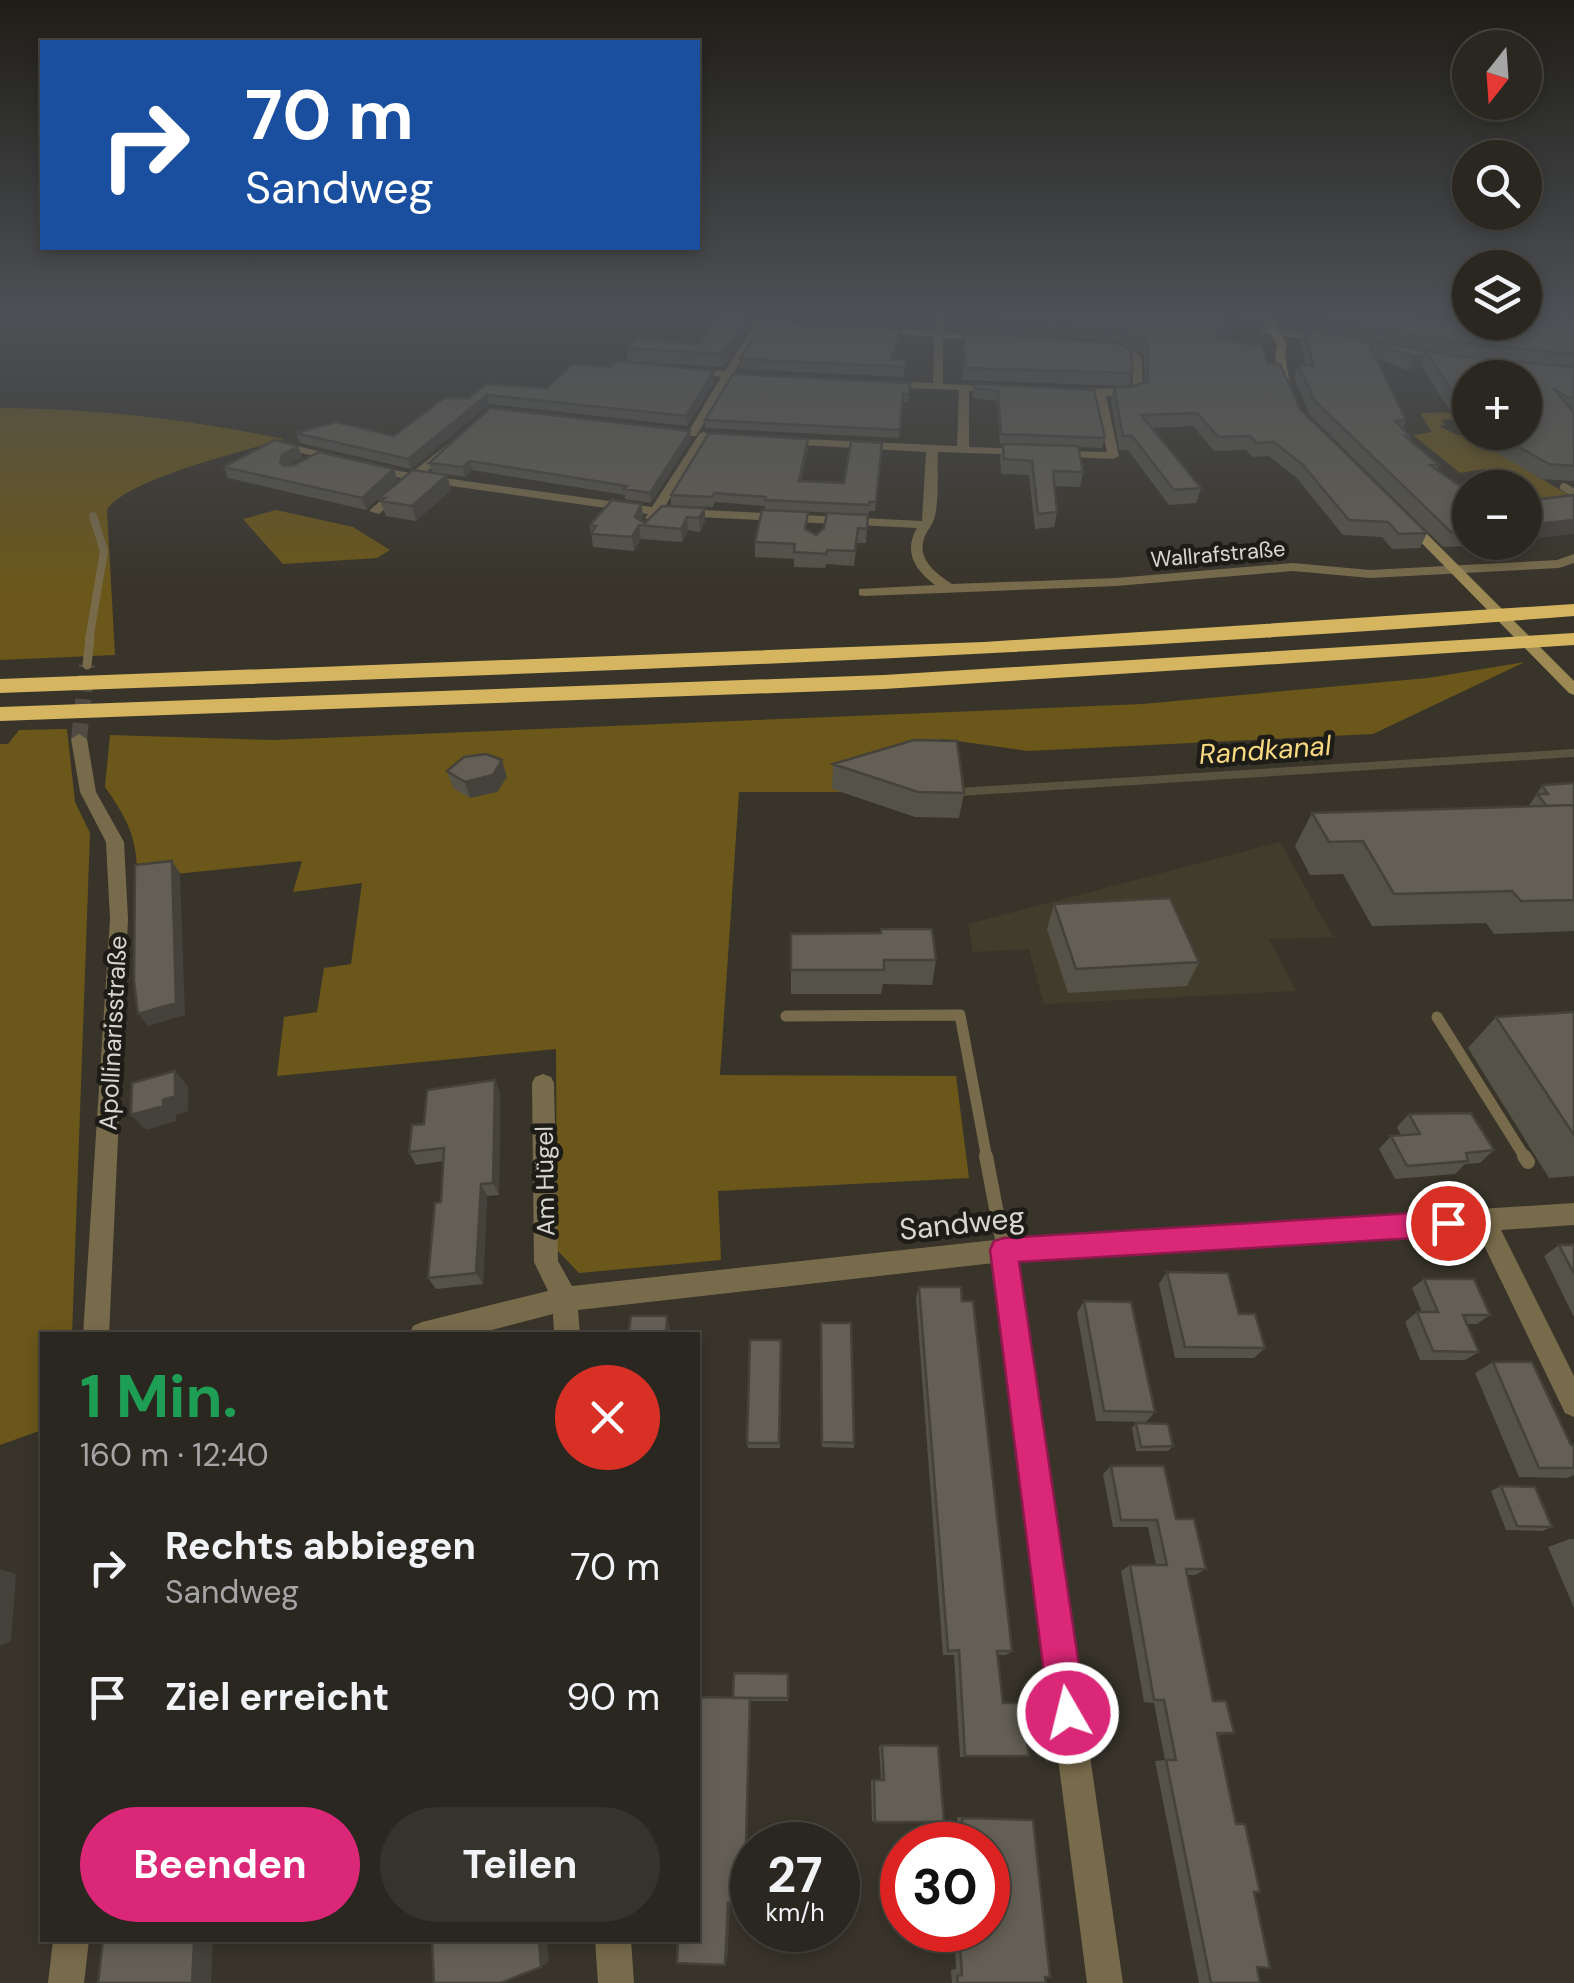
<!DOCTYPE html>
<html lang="de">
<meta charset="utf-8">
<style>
body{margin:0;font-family:"DM Sans",sans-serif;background:#36332d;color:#f1f3f6;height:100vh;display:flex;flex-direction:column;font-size:38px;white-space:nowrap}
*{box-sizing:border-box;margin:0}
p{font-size:32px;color:#a5a5a5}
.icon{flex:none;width:55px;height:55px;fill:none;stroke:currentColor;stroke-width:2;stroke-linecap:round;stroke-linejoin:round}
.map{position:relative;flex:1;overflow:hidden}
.panel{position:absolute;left:40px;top:1332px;width:660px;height:610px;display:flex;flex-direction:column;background:#2a2720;border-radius:0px;box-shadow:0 5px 15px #0003,0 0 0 2px #46443e}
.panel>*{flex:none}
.top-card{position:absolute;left:40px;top:40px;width:660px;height:210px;border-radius:0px;box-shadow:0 5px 15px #0003,0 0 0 2px #46443e;background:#1a4fa0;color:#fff;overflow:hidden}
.needle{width:65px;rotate:197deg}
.controls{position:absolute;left:1452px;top:30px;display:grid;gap:20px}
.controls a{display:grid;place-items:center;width:90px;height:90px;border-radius:50%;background:#2a2720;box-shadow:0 5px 15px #0003,0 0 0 2px #46443e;font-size:50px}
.speed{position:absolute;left:730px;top:1822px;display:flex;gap:20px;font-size:50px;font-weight:700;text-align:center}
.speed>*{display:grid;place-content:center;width:130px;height:130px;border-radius:50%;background:#2a2720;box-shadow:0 5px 15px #0003,0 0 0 2px #46443e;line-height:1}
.speed small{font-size:25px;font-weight:400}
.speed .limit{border:15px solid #d22;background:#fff;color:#111}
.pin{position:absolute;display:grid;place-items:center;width:85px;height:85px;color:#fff;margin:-42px;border:5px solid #fff;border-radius:50%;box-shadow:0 2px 10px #0007}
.me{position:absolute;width:110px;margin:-55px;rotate:352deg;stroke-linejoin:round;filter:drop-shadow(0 0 8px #0008)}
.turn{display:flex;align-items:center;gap:35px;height:210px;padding:0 40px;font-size:45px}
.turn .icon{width:130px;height:130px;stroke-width:2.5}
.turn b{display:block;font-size:70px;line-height:85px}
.round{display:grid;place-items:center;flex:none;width:105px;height:105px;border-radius:52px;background:#36332d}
.headline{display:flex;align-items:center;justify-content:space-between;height:170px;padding:0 40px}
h1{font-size:60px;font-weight:700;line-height:75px;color:#1e9e55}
.action{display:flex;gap:20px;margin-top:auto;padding:20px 40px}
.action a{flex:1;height:115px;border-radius:60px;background:#db2777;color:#fff;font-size:40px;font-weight:700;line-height:115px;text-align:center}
.action a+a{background:#36332d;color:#f1f3f6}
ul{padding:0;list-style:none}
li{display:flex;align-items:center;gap:30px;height:130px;padding:0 40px}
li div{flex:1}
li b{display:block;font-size:38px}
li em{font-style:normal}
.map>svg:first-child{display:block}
.built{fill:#423c2c}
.green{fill:#6b571a}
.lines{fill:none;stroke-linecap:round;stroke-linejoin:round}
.stream{stroke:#59523f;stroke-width:8}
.street-tunnel{stroke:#504c43;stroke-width:16;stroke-dasharray:16 8;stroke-linecap:butt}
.lane-far3{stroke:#786b4b;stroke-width:8}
.lane-far2{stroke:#786b4b;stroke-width:9}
.lane-far1{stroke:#786b4b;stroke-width:11}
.lane{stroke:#786b4b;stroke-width:14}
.street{fill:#786b4b;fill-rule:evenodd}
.secondary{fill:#9d8954;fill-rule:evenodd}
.highway{fill:#d5b560;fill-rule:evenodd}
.wall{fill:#555248;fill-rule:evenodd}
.shaded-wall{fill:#45423b}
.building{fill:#635f54;stroke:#45423b;stroke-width:2.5}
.route{fill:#db2777;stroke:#8e194d;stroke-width:2.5}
.labels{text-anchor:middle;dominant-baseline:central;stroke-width:9;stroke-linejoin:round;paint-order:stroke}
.far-street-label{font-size:22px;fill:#d8d6d0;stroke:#1d1c17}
.street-label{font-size:25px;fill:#d8d6d0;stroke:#1d1c17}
.water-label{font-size:28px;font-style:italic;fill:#f9d981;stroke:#1d1c17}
.near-street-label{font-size:30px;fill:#d8d6d0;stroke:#1d1c17}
</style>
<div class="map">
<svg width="1574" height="1983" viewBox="0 0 1574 1983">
<rect width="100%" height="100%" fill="#38342a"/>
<path class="built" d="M1280 842 1333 937 1269 939 1296 991 1044 1004 1029 949 973 952 968 924Z"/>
<path class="green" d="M0 408C103 409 184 419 284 439 246 451 126 479 107 510L115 655 0 660Z
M1464 412 1470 419 1441 420 1446 425 1439 426 1457 435 1509 434 1485 445 1572 497 1537 503 1525 495V488L1513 487 1484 469 1460 473 1413 435 1432 432 1420 413Z
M276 510 353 527 390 550 377 558 283 564 243 519Z
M1525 662 1373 734 1028 751 943 739 869 758 843 792H739L720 1075 956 1076 969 1178 718 1191 721 1260 579 1273 557 1250 556 1049 277 1076 284 1017 317 1012 324 968 351 964 362 883 293 892 302 861 137 878C138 839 127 818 105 787L110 735 274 740 1142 704 1428 678Z
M67 729 75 802 90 833 72 1335H42V1430L0 1445V744H8L19 730Z"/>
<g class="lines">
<path class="stream" d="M959 792 1574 753"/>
<path class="street-tunnel" d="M79 739 87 665"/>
<path class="lane-far3" d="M1564 487 1574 493
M89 640 104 551 93 516"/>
<path class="lane-far2" d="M87 665 90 638"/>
<path class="lane-far1" d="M786 1016 960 1015 987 1159
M1437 1017 1526 1159"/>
<path class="lane" d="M986 1156 1004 1250
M1524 1156 1528 1162"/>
<path class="street" d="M935 313H943V332L994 338 989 341 943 338V384L998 386 1003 389 998 392 969 391V447L1026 449 1032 452 1026 455 938 452C937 471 939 491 936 510 934 526 928 527 924 539 917 560 937 574 952 584L1116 578 1293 563 1370 570 1557 560 1574 554V563L1559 568 1370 578 1293 571 1116 586 864 596 859 595V589L935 585C915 570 903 552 917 528L659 515 651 522 645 518 648 514 416 481 379 514 369 511 405 479 364 469V465L411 473 448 444 454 447 452 449 423 475 652 507 700 433 704 432 709 435 664 508 922 521 926 452 782 444 776 441 782 438 957 446 959 390 882 387 877 384 882 381 933 383 934 337 868 331 873 328 934 332Z
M756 321 795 325 790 328 762 326 734 372 763 377 758 380 731 378 696 436H688L687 434 721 377 682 371 687 368 725 371Z
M1263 329 1325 335 1330 338 1325 341 1260 334Z
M1108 344 1133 350 1142 358V392L1127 397 1106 396 1119 456 1113 459 1051 456V452L1055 451 1107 452 1095 396 1067 392 1072 389 1133 388 1132 359 1127 354 1105 349Z
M284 443 344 457 346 459 340 462 280 448V444Z
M79 734 87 739 96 792 124 842 128 919 109 1335H83L110 919 106 842 80 792 71 739Z
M543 1074 551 1077 554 1083 558 1261 572 1286 1004 1239 1574 1203V1225L1501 1230 1574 1376V1417L1565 1413 1477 1231 1018 1261 1123 1983H1087L994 1263 578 1310 580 1335H554L553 1314 472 1335H409L413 1326 422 1322 548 1291 534 1262 532 1083 535 1077Z
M53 1940H89L84 1983H48Z
M595 1940H631L634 1983H598Z"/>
<path class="secondary" d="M1225 313H1269L1287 345 1285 356 1291 392 1282 390 1275 356 1277 345 1260 317 1250 320Z
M1403 518H1411L1574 681V695L1569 693 1403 524Z"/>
<path class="highway" d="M1574 604V616C1050 657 525 674 0 693V679L984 642Z
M1574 633V645L884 689 0 721V707L884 675Z"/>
</g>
<path class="wall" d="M718 313H908L905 326 756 317 723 367 628 361 626 348 699 344Z
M965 313 1232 327 1220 340 1267 363 1300 409 1427 533 1420 548 1392 549 1382 537 1343 535 1297 478 1269 456 1252 457 1246 450 1214 451 1193 426 1152 428 1201 488 1196 503 1169 505 1128 450H1119L1111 400 1114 387H1131L1145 382 1144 355 1117 341 964 331Z
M1283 313H1417L1418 316 1423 317 1421 313 1574 315V481L1541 479 1465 434 1421 366 1407 370 1376 358 1406 420 1403 428 1410 436 1409 439 1439 465 1437 470 1470 493V542H1525V501L1574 495 1533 543 1443 547 1310 415 1294 378 1298 365 1306 366 1300 341 1304 329 1296 328 1293 318 1286 317ZM1470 378 1525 432H1470Z
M964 332 1132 373 1129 386 963 380V344Z
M900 339 894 359 905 360 904 377 740 369V359Z
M715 380 687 426 489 404 411 469 300 443 296 433 394 436 469 398 486 384 547 388Z
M910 383 908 402H902L899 438 705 428V420Z
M974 384 1094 390 1105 438 1102 448 1078 447 1083 472 1080 487 1055 486 1057 512 1054 527 1035 529 1029 475 1001 474 1000 458 1003 444H1000L997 401 973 398Z
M690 431V441L651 503 625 499V495L472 470 465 477 432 472 429 463Z
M808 439V448L801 481 844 483 882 443 875 511H869L868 515 765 509V506L715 502 713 507 671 505V495Z
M298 446 302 457 286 466 394 469 397 480 366 510 228 478 224 467Z
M447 475 451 490 416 521 386 516 379 498Z
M641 504 643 517 641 521 645 523 705 508V521L700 532 688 530 682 542 641 539 634 551 593 547 590 525Z
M868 515 866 543H857L854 566 826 564 825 568 794 567V559L755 557V542L807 530 816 535Z
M833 764 964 793 959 818 915 817 832 789Z
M447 771 507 777 497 792 470 798 453 788Z
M1574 783V931L1494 934 1486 923 1372 926 1343 874 1310 875 1295 846 1312 813 1528 807 1542 786Z
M1054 904 1199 962 1187 986 1068 993 1047 929Z
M791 934 936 960 932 985 883 984 881 994H791Z
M1574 1012V1176L1549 1178 1468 1048 1496 1017Z
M495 1080 500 1093 499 1195 487 1196 483 1284 436 1289 428 1278 441 1202 443 1161 416 1165 409 1152 424 1124Z
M1409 1114 1494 1150 1480 1163 1465 1164 1455 1174 1395 1179 1379 1149 1391 1136 1401 1135 1397 1127Z
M1559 1245H1574V1317L1544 1256Z
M1167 1272 1239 1314 1265 1348 1254 1358H1175L1159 1284Z
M1424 1279 1490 1315 1477 1324H1467L1479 1352 1465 1360H1420L1405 1322 1417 1312H1422L1412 1288Z
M919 1287 1012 1651 1006 1655H998L1003 1703 1029 1756 960 1757 954 1655H943L916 1298Z
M1084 1301 1155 1412 1146 1422 1096 1421 1077 1313Z
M821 1323 854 1443V1448L822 1447Z
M781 1340 780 1448H748L747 1443Z
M1493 1362 1571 1445 1574 1446V1475L1567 1478 1519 1477 1475 1373Z
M1136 1423 1173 1446 1168 1451H1136L1132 1428Z
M1111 1466 1176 1519 1206 1569 1195 1575H1187L1213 1701 1234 1733 1218 1735 1236 1824 1254 1892 1257 1967 1260 1983H1199L1155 1761 1165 1760 1154 1703 1144 1702 1121 1571 1130 1565H1156L1148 1527H1113L1103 1474Z
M1501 1486 1552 1527 1542 1531 1506 1530 1491 1491Z
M1570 1539H1574V1608L1548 1547Z
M788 1674V1701H750L746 1875H752V1904L730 1903 727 1960 725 1965 733 1698Z
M882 1745 938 1746 875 1822 872 1821 871 1780H881L879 1746Z
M957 1817 1033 1820 1046 1983H952L951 1970 956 1969 954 1930H988V1845H958Z"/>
<path class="shaded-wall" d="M750 313H756V317L723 367 722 354Z
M1236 314 1232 327 1210 352 1213 339Z
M901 330 900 339 890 369 891 359Z
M1427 353 1421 366 1407 370 1413 357Z
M714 371 715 380 687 426 686 416Z
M487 395 489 404 411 469 408 459Z
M690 431V441L651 503 650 493Z
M808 439V448L799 490V481Z
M298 446 302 457 286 466 284 473 280 462 282 455Z
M470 461 472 470 465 477 463 467Z
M394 469 397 480 366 510 362 498Z
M447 475 451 490 416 521 412 506Z
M641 504 643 517 636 530 635 517Z
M705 508V521L700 532 699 518Z
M687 517 688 530 682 542 681 529Z
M1574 520V534L1536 538 1542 529 1536 524Z
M639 525 641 539 634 551 632 537Z
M502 760 507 777 497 792 470 798 465 782Z
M172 861 180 873 185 1015 148 1026 138 1014Z
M175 1071 188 1086V1111L176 1115V1121L146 1130 131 1115 163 1100Z
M495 1080 500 1093 499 1195 493 1183Z
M481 1184 487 1196 483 1284 476 1273Z
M667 1316 670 1328 669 1335H666Z
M700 1558 702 1564 698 1651V1605Z
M0 1569 16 1574 11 1641 0 1646Z
M750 1698 746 1875 745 1878Z
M730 1899 727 1960 725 1965 728 1903Z
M202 1940H213L211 1983H192L194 1943Z
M539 1940H547L549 1962 541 1967Z"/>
<path class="building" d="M718 313H750L722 354 626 348 636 339 699 344Z
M966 313 1236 314 1213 339 1263 345 1267 363 1280 364 1300 409 1427 533 1399 534 1388 522 1349 520 1302 464 1274 442 1257 443 1250 436 1218 437 1197 413 1141 415 1201 488 1174 490 1132 436H1123L1114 387H1131L1148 381 1147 342 1120 329 966 318Z
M1300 313H1417L1418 316 1461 323 1470 314 1464 313H1470V322H1525V313L1574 315V354L1454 342 1300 315Z
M764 321 901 330 891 359 905 360V367L740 359Z
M1304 329H1310L1454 356 1574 367V398L1567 397 1553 388 1574 413V466L1549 464 1493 432H1525V378H1470V418L1427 353 1413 357 1367 340 1406 420 1395 421 1410 436H1405L1439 465H1430L1470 493V531L1451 532 1315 401 1298 365 1314 366Z
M964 332 1117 343 1131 349 1132 373 965 368Z
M617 361 714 371 686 416 487 395 408 459 296 433 336 422 394 436 444 398H469L486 384 547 388 573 364 611 367Z
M733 374 910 383 909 395 903 394 900 430 705 420Z
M974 384 1094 390 1105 438 1001 434 998 391 974 388Z
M490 408 690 431 650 493 624 489 627 486 470 461 463 467 429 463Z
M709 433 808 439 799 481 844 483 851 441 882 443 876 502H869V505L765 500 766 497 714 493 712 497 671 495Z
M275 440 298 446 282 455 280 462 284 466 294 465 319 452 394 469 362 498 224 467Z
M1003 444 1078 446 1083 472 1053 471 1057 512 1038 514 1032 461 1004 459Z
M413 470 447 475 412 506 381 501 385 498H379Z
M1574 495V520L1536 524 1542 529H1525V501Z
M612 500 641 504 635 517 645 523 662 506 705 508 699 518 687 517 681 529 639 525 632 537 591 534 596 526 590 525Z
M762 510 808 512 805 529 816 535 824 528 827 513 868 515 867 529 858 528 855 551 827 550 826 554 794 552 795 544 755 542Z
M914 740 957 741 964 793 918 792 833 764Z
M486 754 502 760 493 775 465 782 447 771 464 757Z
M1574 783V805L1547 806 1537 794H1548L1542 786 1545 785Z
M1574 805V900L1521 901 1512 891 1394 894 1363 841 1329 842 1312 813Z
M172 861 176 1003 138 1014 134 981 135 865Z
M1170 898 1199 962 1076 969 1054 904Z
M881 929H932L936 960H884V970H791V934L881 933Z
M1574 1012V1135L1496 1017Z
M175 1071V1096L163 1100V1106L131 1115 132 1083Z
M495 1080 493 1183 481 1184 476 1273 428 1278 435 1203 441 1202 444 1148 409 1152 412 1125 424 1124 427 1090Z
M1471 1113 1494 1150 1466 1153 1468 1161 1407 1166 1391 1136 1420 1134 1409 1114Z
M1559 1245H1574V1274Z
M1167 1272 1228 1273 1239 1314H1255L1265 1348 1185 1347Z
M1424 1279H1474L1490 1315H1463L1479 1352 1433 1351 1417 1312H1438Z
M919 1287H961L962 1301H973L1012 1651H997L1003 1703H1022L1029 1756H965L959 1650 948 1651Z
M1084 1301 1131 1302 1155 1412 1104 1411Z
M631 1316H667L666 1335H608L609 1331H629Z
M821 1323H851L854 1443 822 1442Z
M750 1340H781L779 1443H747Z
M1493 1362H1532L1571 1445 1574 1446V1468H1539Z
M1136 1423 1168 1424 1173 1446 1141 1447Z
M1111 1466H1164L1176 1519H1194L1206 1569H1186L1213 1701H1226L1234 1733H1217L1236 1824H1245L1260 1892H1254L1270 1968 1257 1967 1260 1983H1211L1166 1760H1176L1164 1700H1154L1130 1565H1167L1157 1520H1121Z
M1501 1486 1535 1487 1552 1527 1517 1526Z
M698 1558H700L698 1605Z
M734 1673 788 1674V1698H733Z
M698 1697 750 1698 745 1878H752V1904L728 1903 725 1965 677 1963 678 1940H698Z
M882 1745 938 1746 944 1822H875L874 1780H884Z
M962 1818 1033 1820 1050 1977H1045L1046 1983H958L957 1976 962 1975 959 1931 988 1930V1845H964Z
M103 1940H202L194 1943 192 1983H98Z
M432 1940H539L541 1967 501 1983H434Z"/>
<linearGradient id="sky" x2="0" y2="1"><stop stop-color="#1f1d17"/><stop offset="0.53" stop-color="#4d5055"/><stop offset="1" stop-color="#4d5055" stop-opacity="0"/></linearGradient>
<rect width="1574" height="591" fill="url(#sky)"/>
<path class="route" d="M1448 1211 1457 1214 1461 1223 1457 1232 1448 1236 1019 1262 1086 1713 1080 1726 1068 1731 1055 1726 1049 1713 990 1250 994 1241 1004 1238Z"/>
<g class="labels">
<g class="far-street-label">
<text transform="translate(1218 554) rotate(-5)">Wallrafstraße</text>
</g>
<g class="street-label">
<text transform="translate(113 1033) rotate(-87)">Apollinarisstraße</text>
<text transform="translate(545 1181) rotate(-91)">Am Hügel</text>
</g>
<g class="water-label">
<text transform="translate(1265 750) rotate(-4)">Randkanal</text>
</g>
<g class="near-street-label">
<text transform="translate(962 1223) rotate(-6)">Sandweg</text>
</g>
</g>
</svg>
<div class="controls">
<a><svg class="needle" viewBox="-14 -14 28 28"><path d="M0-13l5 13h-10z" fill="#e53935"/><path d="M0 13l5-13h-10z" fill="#a5a5a5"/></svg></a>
<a><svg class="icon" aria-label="search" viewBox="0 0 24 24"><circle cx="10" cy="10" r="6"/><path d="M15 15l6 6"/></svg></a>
<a><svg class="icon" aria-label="layers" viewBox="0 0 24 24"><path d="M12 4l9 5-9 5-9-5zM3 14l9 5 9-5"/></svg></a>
<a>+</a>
<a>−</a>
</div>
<div class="speed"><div>27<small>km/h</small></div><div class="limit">30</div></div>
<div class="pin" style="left:1448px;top:1223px;background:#d93025"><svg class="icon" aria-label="arrive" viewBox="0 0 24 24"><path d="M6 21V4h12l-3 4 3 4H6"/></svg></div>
<svg class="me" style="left:1068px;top:1713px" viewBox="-20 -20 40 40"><circle r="17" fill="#db2777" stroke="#fff" stroke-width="3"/><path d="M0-11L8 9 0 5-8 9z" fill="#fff"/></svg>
<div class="top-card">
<div class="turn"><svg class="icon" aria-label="right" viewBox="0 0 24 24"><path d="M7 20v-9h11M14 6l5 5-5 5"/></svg><div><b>70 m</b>Sandweg</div></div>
</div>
<section class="panel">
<div class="headline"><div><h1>1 Min.</h1><p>160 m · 12:40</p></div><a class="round" style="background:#d93025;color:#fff"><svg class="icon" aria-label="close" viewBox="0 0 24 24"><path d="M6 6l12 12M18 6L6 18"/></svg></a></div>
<ul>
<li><svg class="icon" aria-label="right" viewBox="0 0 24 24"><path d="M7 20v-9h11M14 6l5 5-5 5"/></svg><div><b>Rechts abbiegen</b><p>Sandweg</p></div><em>70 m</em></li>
<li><svg class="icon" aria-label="arrive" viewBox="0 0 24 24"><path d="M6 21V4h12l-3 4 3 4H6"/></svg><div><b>Ziel erreicht</b></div><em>90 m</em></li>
</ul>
<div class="action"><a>Beenden</a><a>Teilen</a></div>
</section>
</div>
